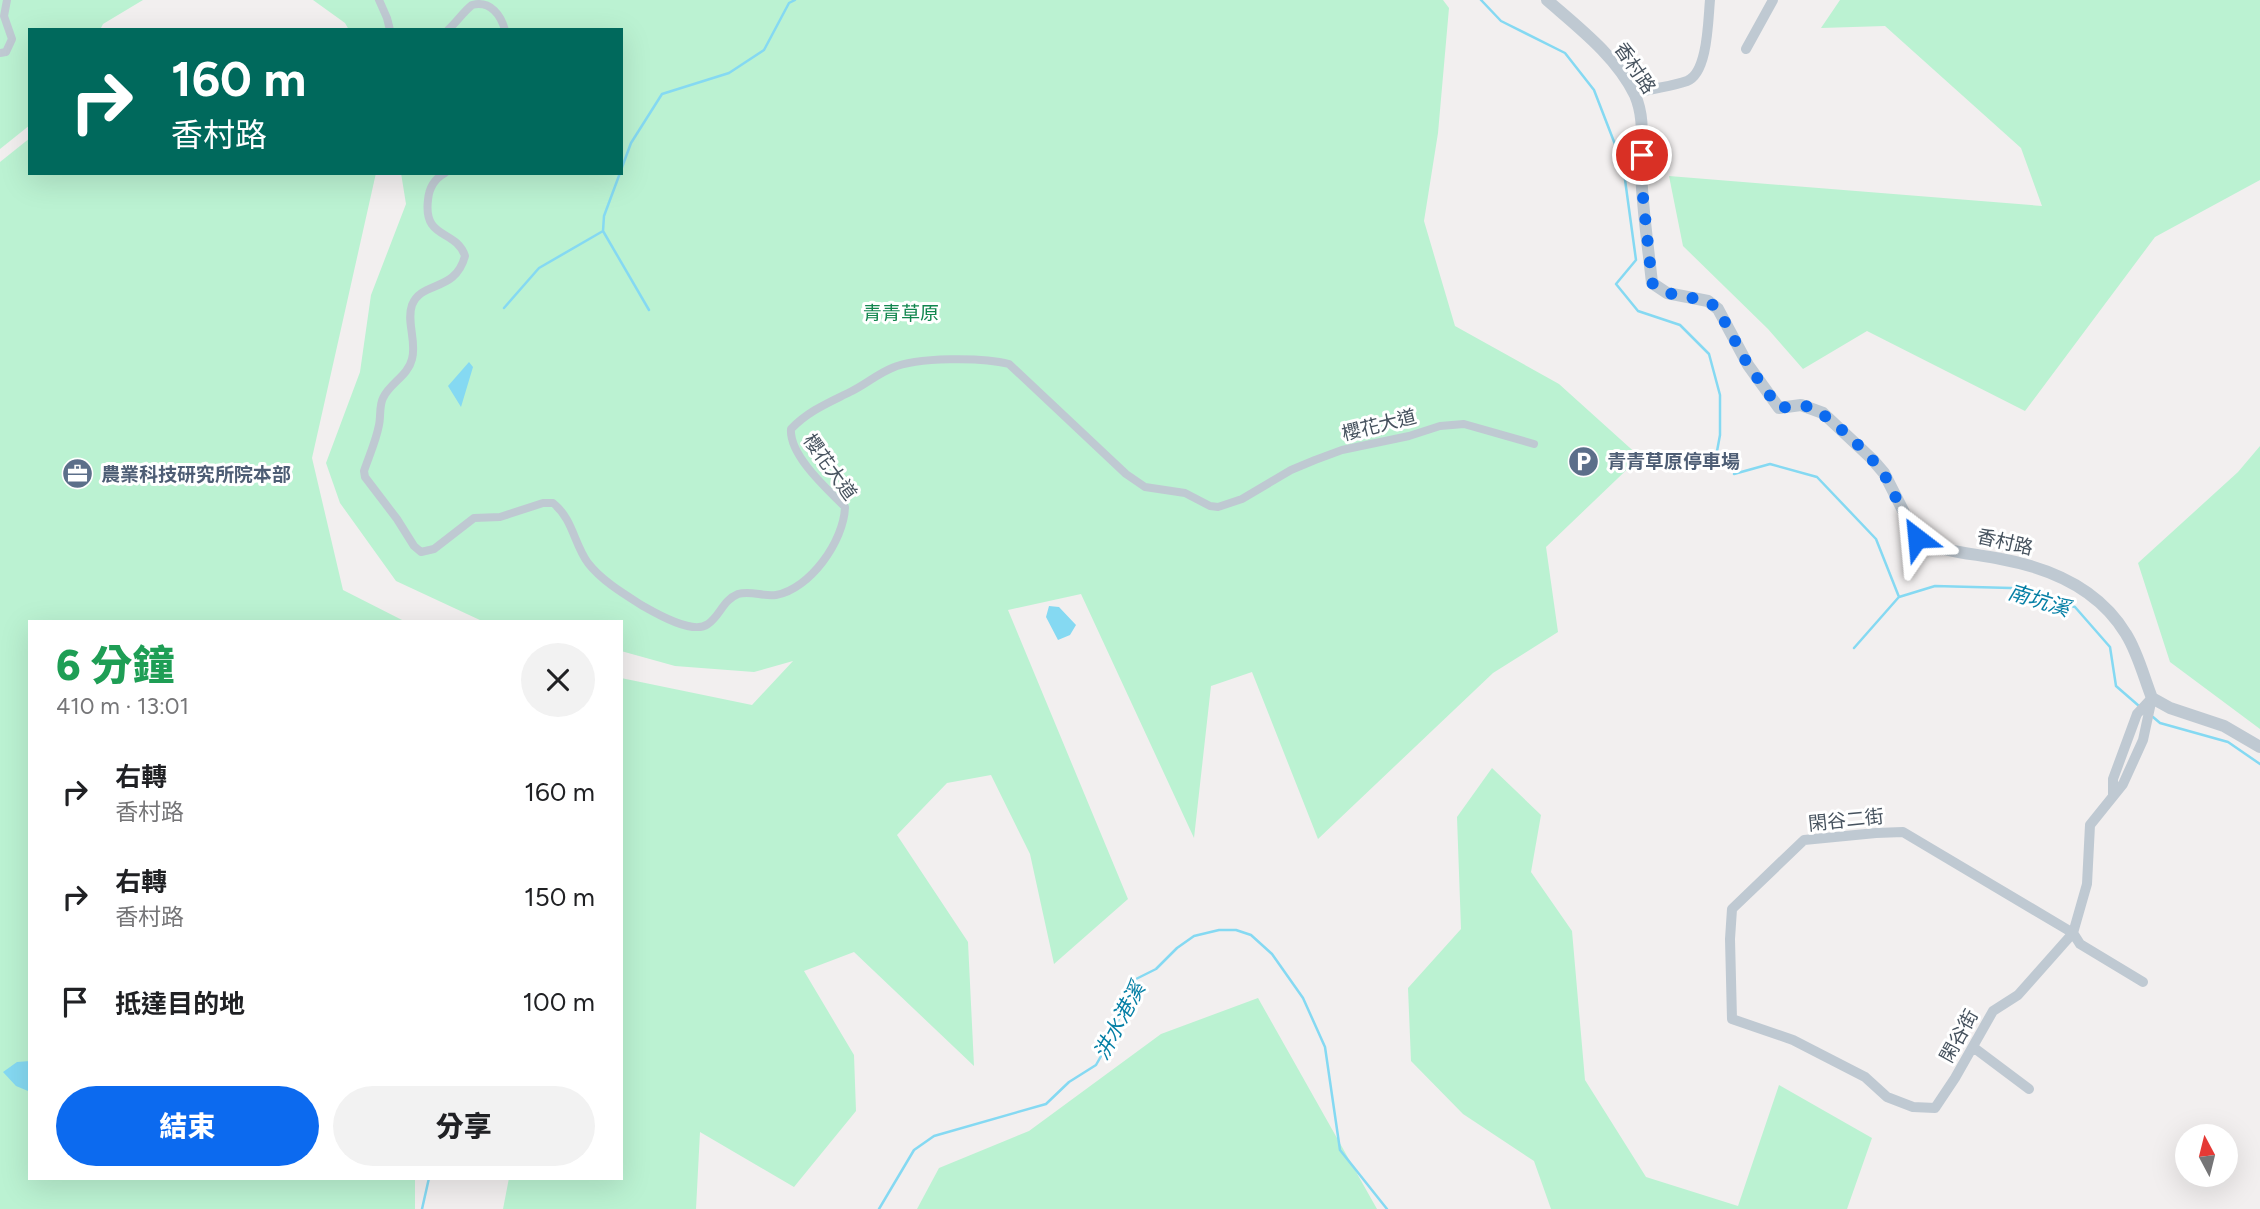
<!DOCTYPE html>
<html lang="zh-TW">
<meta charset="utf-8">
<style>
body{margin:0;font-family:Figtree,"Noto Sans TC",sans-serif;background:#f2f2f2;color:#202124;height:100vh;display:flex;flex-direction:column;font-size:26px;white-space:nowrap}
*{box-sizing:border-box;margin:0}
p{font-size:23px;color:#757577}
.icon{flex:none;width:38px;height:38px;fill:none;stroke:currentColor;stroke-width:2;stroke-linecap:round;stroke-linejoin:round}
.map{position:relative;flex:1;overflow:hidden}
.details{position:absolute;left:28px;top:620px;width:595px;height:560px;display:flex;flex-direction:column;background:#fff;border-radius:0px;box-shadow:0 7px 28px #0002}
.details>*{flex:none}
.hud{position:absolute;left:28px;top:28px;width:595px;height:147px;border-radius:0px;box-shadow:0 7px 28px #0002;background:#00695c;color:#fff;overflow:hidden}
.needle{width:46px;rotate:353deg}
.buttons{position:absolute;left:2175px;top:1124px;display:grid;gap:14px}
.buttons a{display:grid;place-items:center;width:63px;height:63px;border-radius:50%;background:#fff;box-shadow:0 7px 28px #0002;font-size:35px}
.pin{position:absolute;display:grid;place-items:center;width:60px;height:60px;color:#fff;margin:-30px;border:4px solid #fff;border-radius:50%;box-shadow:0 2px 7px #0007}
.me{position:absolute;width:77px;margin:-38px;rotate:331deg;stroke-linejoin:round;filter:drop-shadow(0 0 5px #0008)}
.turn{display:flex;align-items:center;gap:24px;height:147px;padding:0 28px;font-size:32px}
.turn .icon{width:91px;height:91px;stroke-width:2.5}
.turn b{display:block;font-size:49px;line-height:60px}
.round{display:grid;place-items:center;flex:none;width:74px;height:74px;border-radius:37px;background:#f2f2f2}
.summary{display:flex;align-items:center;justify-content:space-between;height:119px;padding:0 28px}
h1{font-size:42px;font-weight:800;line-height:52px;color:#1e9e55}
.button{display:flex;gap:14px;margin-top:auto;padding:14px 28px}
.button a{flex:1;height:80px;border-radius:42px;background:#0c6aef;color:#fff;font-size:28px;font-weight:800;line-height:80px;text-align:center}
.button a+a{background:#f2f2f2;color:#202124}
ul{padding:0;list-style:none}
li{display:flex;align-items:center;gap:21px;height:105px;padding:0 28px}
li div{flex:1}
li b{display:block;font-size:26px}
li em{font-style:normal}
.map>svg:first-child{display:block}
.green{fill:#bbf2d2}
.water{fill:#85d9f2}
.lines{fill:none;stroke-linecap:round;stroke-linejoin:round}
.stream{stroke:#85d9f2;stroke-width:2.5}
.pedestrian{stroke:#bfc9d2;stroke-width:8}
.minor{stroke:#bfc9d2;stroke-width:10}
.tertiary{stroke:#bfc9d2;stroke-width:12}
.route{stroke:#0c6aef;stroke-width:12;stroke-dasharray:0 21.6}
.labels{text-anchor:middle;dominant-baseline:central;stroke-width:6;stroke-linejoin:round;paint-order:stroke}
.street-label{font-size:19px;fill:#46525e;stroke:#fff}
.park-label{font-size:19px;fill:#11864e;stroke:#fff}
.service-label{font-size:19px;font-weight:bold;fill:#4e5e75;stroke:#fff;text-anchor:start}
.water-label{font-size:21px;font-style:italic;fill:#047fa5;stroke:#fff}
</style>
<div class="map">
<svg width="2260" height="1209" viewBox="0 0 2260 1209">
<rect width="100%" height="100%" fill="#f2efef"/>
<path class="green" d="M0 0H143L103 24 100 30H30V125L0 149Z
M313 0H1443L1449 8 1438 133 1424 221 1455 326 1559 384 1640 457 1546 547 1558 632 1493 673 1318 839 1252 672 1211 686 1194 838 1081 594 1008 610 1128 899 1054 964 1030 854 991 775 947 783 897 835 968 942 974 1066 854 952 804 971 854 1055 856 1111 794 1187 700 1132 696 1209H503L509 1178H621V678L752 705 793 661 754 672 675 666 621 651V621H482L396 581 340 503 326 463 360 372 371 295 406 204 401 173H621V30H349L345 23Z
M1840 0H2260V180L2155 237 2025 411 1867 331 1803 369 1768 329 1683 246 1669 176 2042 206 2021 148 1885 26 1821 28Z
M30 138V173H376L312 458 343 590 404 621H30V1178H415V1209H0V162Z
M2260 446V729L2170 662 2138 563 2238 472Z
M1492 768 1541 815 1531 872 1572 931 1585 1080 1646 1177 1738 1206 1779 1085 1872 1138 1847 1209H1551L1534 1161 1463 1114 1411 1061 1408 988 1461 929 1457 817Z
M1258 998 1377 1209H917L939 1168 1029 1131 1161 1034Z"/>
<path class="water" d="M469 362 473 367 461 407 448 386Z
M1049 606 1059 607 1076 625 1070 635 1058 640 1046 617Z
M30 1061V1090L28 1091 16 1086 3 1072 17 1062Z"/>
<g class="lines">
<path class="stream" d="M1481 0 1501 21 1565 53 1594 90 1623 165 1636 260 1616 284 1638 311 1680 325 1709 354 1720 395V435L1715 462
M621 170 631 143 662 94 729 73 764 50 789 3 795 0
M603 231 649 310
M504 308 539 268 603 231 604 216 620 173
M1734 474 1770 464 1817 477 1876 539 1899 597 1935 586 2011 588 2075 607 2110 647 2116 686 2139 706
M1854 648 1898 598
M2153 717 2160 723 2228 742 2260 764
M422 1209 429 1178
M879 1209 914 1150 934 1136 1046 1104 1069 1082 1096 1065 1109 1042 1136 979 1156 969 1177 948 1194 936 1219 930H1236L1251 935 1272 954 1303 998 1325 1047 1340 1150 1387 1209"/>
<path class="pedestrian" d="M379 0 387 18 390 30
M448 30C457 22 463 12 472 5 491 0 501 16 505 30
M0 53 6 52 12 39 4 16 7 0
M445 173C434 179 429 188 428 200 423 240 456 229 465 256 455 293 422 280 412 305 406 322 417 341 412 359 408 376 390 383 383 398 379 406 381 416 379 425 376 441 369 456 364 471L365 477 397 519 414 546 421 552 434 549 474 518 500 517 543 503H553C573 519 574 544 588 563 602 581 624 594 643 606 657 614 693 635 708 624 720 616 723 600 738 594 751 590 763 597 776 595 810 589 844 541 845 507 827 489 789 455 791 429 808 411 828 403 850 392 865 385 877 374 892 368 916 357 983 357 1009 364L1126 474 1145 487 1185 493 1210 506 1218 507 1242 499 1291 470 1315 460 1342 450 1409 436 1440 426 1464 424 1534 444"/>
<path class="minor" d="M1746 49 1773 0
M1634 94C1651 88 1670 87 1687 81 1708 73 1708 20 1710 0
M2113 796V779L2137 714 2152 698
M2143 982 2080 944 2073 933 1903 832 1876 833 1804 840 1732 909 1730 939 1732 1019 1793 1040 1865 1077 1887 1097 1913 1107 1935 1108 1955 1078 1993 1011 2018 995 2073 933 2087 884 2090 825 2123 784 2143 740 2152 698
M1973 1047 2029 1089"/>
<path class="tertiary" d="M1547 0C1578 27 1617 57 1635 95 1646 121 1640 143 1641 169 1642 207 1648 245 1652 283L1667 293 1708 301 1718 309 1748 365 1779 408 1801 405 1823 413 1872 459 1884 473 1917 538C1943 553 1972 553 2001 559 2050 568 2099 589 2126 634 2138 653 2144 678 2152 698L2170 708 2224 726 2260 747"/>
</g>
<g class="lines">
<path class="route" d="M1642 155 1640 168 1652 283 1667 293 1708 301 1718 309 1748 365 1779 408C1789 407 1800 404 1810 407 1827 413 1876 460 1885 476 1896 497 1905 518 1917 538"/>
</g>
<defs>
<symbol id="parking-disc" viewBox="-11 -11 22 22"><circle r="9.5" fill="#5c6f8a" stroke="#fff"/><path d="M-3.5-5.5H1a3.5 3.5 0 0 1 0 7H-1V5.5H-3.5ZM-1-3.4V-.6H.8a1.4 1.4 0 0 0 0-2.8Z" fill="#fff"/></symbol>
<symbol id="office-disc" viewBox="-11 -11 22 22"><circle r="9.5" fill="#5c6f8a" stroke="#fff"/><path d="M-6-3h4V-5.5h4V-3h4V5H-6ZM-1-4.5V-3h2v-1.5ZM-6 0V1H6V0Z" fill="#fff"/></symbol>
</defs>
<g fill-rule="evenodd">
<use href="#parking-disc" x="1566" y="444" width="35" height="35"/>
<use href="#office-disc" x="60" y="456" width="35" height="35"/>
</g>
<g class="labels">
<g class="street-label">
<text transform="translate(1635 68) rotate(56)">香村路</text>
<text transform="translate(1379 425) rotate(-14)">櫻花大道</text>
<text transform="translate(830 467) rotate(54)">櫻花大道</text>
<text transform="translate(2005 542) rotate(13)">香村路</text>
<text transform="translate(1846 820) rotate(-6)">閑谷二街</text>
<text transform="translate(1959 1036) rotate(-61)">閑谷街</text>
</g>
<g class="park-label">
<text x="901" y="313">青青草原</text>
</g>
<g class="service-label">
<text x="1607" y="461">青青草原停車場</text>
<text x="101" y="474">農業科技研究所院本部</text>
</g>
<g class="water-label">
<text transform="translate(2039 600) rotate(17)">南坑溪</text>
<text transform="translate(1119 1021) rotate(-62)">汫水港溪</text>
</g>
</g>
</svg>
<div class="buttons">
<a><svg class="needle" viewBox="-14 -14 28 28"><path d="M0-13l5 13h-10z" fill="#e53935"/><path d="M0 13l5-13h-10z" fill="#757577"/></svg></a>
</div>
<div class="pin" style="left:1642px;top:155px;background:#d93025"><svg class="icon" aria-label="arrive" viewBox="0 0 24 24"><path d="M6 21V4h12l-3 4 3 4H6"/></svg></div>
<svg class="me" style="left:1917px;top:538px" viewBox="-20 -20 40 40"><path d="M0-17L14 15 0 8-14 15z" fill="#0c6aef" stroke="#fff" stroke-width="4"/></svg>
<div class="hud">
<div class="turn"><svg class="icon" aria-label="right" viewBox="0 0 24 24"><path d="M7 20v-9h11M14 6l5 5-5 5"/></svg><div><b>160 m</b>香村路</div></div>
</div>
<section class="details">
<div class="summary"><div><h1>6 分鐘</h1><p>410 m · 13:01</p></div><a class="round"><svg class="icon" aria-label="close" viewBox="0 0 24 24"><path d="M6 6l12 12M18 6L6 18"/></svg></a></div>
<ul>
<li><svg class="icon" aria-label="right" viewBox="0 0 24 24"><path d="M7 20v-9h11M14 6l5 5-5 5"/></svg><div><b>右轉</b><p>香村路</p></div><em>160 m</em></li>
<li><svg class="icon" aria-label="right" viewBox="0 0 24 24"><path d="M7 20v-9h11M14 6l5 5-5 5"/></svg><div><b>右轉</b><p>香村路</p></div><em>150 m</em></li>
<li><svg class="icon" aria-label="arrive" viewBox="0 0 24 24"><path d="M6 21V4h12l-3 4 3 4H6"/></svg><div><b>抵達目的地</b></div><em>100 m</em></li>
</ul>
<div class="button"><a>結束</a><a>分享</a></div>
</section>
</div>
